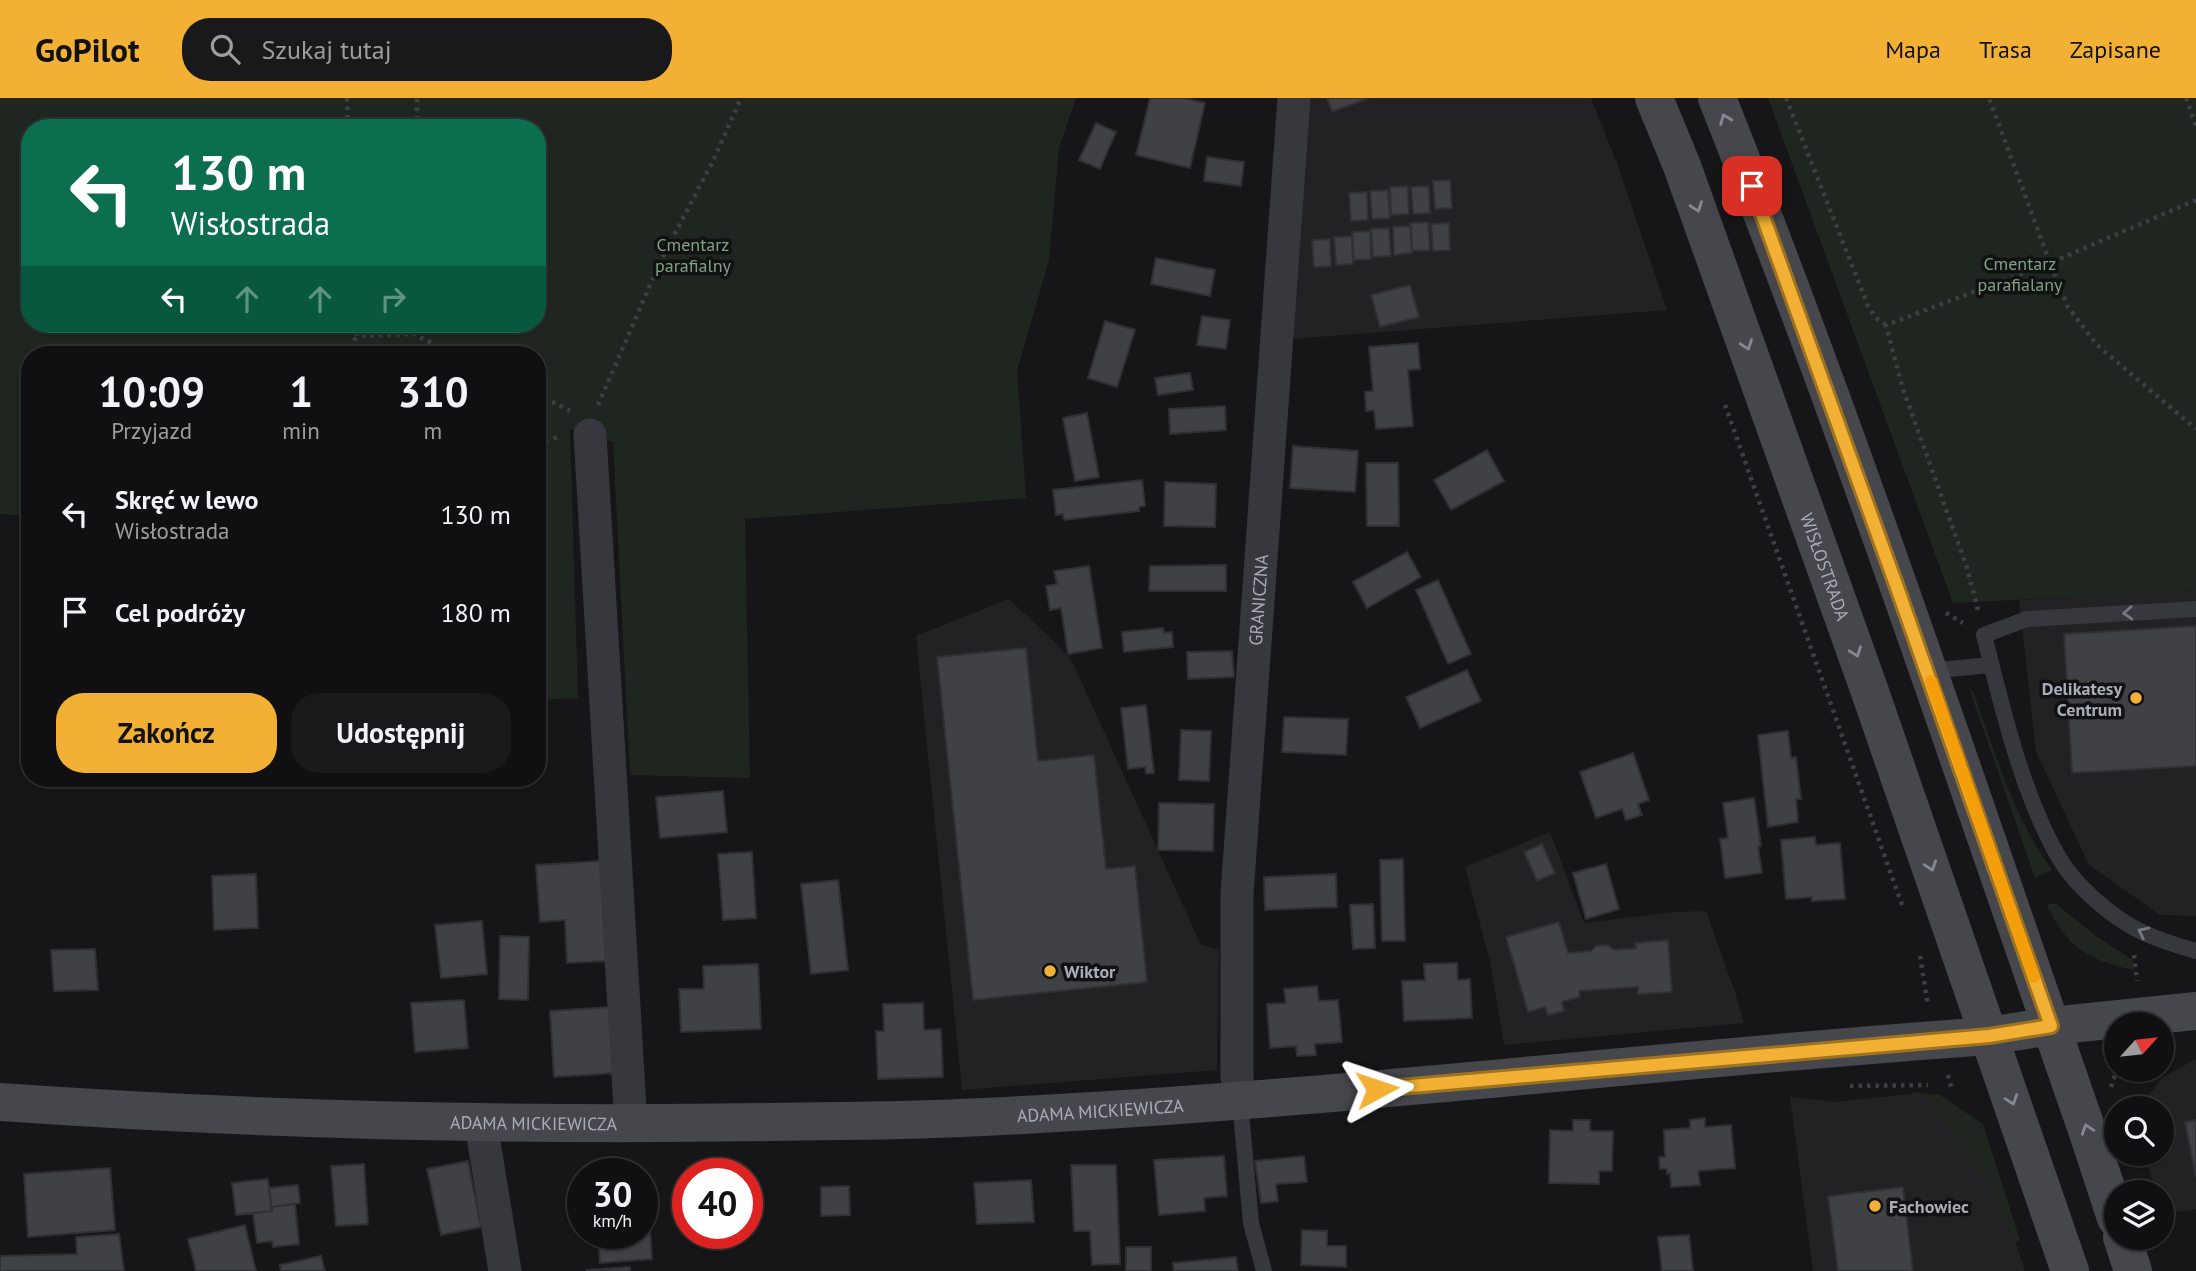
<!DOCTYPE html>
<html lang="pl">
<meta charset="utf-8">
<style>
body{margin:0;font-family:"PT Sans",sans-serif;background:#19191b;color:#f1f3f6;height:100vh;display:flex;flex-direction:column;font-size:26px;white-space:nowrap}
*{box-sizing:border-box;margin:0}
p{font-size:23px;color:#9c9d9f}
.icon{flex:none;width:38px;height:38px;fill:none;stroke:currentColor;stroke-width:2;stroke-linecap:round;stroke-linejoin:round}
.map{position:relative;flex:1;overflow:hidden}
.drawer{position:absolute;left:21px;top:248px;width:525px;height:441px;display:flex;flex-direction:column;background:#101012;border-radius:28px;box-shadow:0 2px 5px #0004,0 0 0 2px #303032}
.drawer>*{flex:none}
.guide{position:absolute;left:21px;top:21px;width:525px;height:214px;border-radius:28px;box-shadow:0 2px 5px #0004,0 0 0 2px #303032;background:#0b6e4f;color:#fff;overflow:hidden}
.needle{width:46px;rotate:63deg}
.controls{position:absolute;left:2104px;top:914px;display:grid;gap:14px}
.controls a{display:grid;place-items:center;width:70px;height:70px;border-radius:50%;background:#101012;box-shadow:0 2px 5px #0004,0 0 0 2px #303032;font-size:35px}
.speed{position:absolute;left:567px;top:1060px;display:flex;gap:14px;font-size:35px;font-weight:700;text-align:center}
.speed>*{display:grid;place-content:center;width:91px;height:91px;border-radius:50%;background:#101012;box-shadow:0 2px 5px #0004,0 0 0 2px #303032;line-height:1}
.speed small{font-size:18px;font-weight:400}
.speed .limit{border:10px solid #d22;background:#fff;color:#111}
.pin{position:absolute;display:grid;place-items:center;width:60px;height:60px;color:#fff;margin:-30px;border-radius:14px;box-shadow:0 4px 10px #0006}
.me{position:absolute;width:77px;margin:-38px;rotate:85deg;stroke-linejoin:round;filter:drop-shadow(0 0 5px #0008)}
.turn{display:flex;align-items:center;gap:24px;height:147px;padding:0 35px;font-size:32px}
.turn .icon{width:91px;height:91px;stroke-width:2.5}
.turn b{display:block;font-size:49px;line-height:60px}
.lanes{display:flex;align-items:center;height:66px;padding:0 35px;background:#0003;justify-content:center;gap:35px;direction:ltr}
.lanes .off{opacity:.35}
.eta{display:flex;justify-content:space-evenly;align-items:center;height:119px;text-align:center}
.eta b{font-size:42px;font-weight:700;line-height:49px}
.cta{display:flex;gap:14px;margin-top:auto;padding:14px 35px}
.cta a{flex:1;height:80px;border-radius:28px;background:#f2b134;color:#111;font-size:28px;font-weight:700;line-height:80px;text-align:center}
.cta a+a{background:#19191b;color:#f1f3f6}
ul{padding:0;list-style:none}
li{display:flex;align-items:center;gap:21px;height:98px;padding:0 35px}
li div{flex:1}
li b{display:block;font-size:26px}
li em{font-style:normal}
header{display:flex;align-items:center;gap:42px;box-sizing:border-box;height:98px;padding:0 35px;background:#f2b134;color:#111}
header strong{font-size:33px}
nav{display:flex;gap:38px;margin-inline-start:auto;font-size:24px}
.search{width:490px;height:63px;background:#19191b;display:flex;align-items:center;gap:18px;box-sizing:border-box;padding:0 24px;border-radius:28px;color:#9c9d9f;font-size:26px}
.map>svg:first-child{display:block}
.built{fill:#222225}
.green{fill:#1e261f;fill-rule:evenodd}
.building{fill:#404145;stroke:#303034;stroke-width:2}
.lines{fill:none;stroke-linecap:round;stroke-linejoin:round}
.path{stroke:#3d3f44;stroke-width:4.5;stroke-dasharray:3.5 5;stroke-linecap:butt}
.lane{stroke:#37383d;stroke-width:16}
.street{stroke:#37383d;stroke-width:33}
.secondary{stroke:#45474d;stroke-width:38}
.oneway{stroke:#858993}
.oneway2{stroke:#757881}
.route-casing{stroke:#9d7322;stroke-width:18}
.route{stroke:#f2b134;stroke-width:12}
.slow{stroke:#f59e0b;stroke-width:12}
.poi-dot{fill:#f2b134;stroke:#111113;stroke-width:2.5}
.labels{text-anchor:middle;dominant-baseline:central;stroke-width:7;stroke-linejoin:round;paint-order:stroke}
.park-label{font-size:18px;fill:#7fa381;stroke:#111113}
.street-label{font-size:18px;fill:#a8adb8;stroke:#111113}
.poi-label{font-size:18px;font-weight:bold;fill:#a8adb8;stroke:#111113;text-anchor:start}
</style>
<header>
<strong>GoPilot</strong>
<div class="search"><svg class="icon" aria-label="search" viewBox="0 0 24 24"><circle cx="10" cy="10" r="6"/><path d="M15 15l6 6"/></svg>Szukaj tutaj</div>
<nav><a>Mapa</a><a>Trasa</a><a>Zapisane</a></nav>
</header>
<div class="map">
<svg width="2196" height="1173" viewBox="0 0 2196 1173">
<rect width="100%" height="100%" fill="#161618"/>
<path class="built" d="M1309 0H1591L1617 65 1667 212 1291 241Z
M2196 493V818L2160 817 2089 767 2036 654 2019 502Z
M1009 501 1053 542 1072 563 1201 847 1219 851 1217 972 962 992 916 538Z
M1550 734 1584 825 1674 814 1706 813 1735 894 1744 925 1504 947 1490 864 1465 769Z
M2196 961V1111L2163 1116 2161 1094H2156L2144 1055H2161V1010H2139L2163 979Z
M1909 996 1934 997 1981 1034 2025 1173H1813L1790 999 1835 1004Z"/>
<path class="green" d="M0 0H1076L1059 50 1049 162 1017 273 1026 400 745 421 750 680 630 677 613 344 570 331 578 600 537 602V257H30V418L0 416ZM30 30H537V226H30Z
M1768 0H2196V493L1953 505Z
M1970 593H1973C1995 655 2013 718 2052 772L2035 780Z
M2055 805 2096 838 2133 862 2134 872C2090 863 2066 849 2047 807Z
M1911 994 1940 997 1983 1026 2020 1142 2013 1146 1996 1099 1927 997H1912Z"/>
<path class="building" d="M1150 0H1184L1205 5 1190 70 1136 57Z
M1327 0H1369L1332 14Z
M1096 25 1116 34 1100 71 1079 62Z
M1207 59 1244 64 1241 88 1204 83Z
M1450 82 1452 110 1435 111 1433 83Z
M1408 88 1409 116 1391 117 1390 89Z
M1429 88 1430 115 1413 116 1411 89Z
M1388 92 1390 120 1372 121 1370 93Z
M1367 94 1368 122 1351 123 1349 95Z
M1428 124 1430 152 1412 153 1410 125Z
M1449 125 1450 152 1433 153 1431 126Z
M1411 128 1412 155 1394 157 1393 129Z
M1389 130 1391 158 1373 159 1371 131Z
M1370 133 1371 161 1354 162 1352 134Z
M1352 138 1353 166 1336 167 1334 139Z
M1330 141 1331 168 1314 169 1312 142Z
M1156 160 1215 172 1210 198 1151 186Z
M1410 187 1419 219 1380 229 1371 197Z
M1202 218 1230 222 1226 251 1197 247Z
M1105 223 1135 232 1117 289 1088 280Z
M1418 245 1420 271 1408 272 1413 328 1376 331 1374 312 1366 313 1365 294 1373 293 1369 249Z
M1190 275 1193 292 1158 297 1155 280Z
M1225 308 1226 332 1170 336 1169 311Z
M1087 315 1099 379 1075 383 1063 320Z
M1293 348 1358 353 1355 394 1290 390Z
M1487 352 1504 383 1451 412 1434 382Z
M1366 365H1398L1399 428H1367Z
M1142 382 1145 408 1139 409V413L1064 422 1063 416 1056 417 1053 392Z
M1165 384 1216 386 1215 429 1164 428Z
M1407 454 1421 479 1367 510 1353 484Z
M1226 467V493H1149L1150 468Z
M1089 468 1102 550 1068 556 1061 510 1050 512 1046 488 1057 486 1054 473Z
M1438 482 1471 556 1448 566 1416 492Z
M2196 528V668L2072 675 2064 536Z
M1163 530 1164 535 1172 534 1173 549 1124 554 1122 534Z
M1026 550 1038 663 1094 657 1106 771 1135 768 1147 884 973 902 937 559Z
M1232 553 1234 579 1188 581 1187 554Z
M1467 572 1481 603 1420 630 1406 599Z
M1146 607 1154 675 1146 676 1145 669 1128 671 1121 610Z
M1284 619 1348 621 1346 657 1282 654Z
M1181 632 1211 633 1209 683 1179 682Z
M1788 633 1791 660 1796 659 1801 701H1796L1798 724 1768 729 1758 637Z
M1633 655 1649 702 1638 706 1642 717 1626 722 1622 711 1596 720 1580 674Z
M723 693 727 734 660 740 656 699Z
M1754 700 1761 748 1758 749 1762 775 1725 780 1720 741 1728 740 1723 705Z
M1159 705 1214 706 1213 753 1158 752Z
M1815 739 1816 747 1840 745 1845 801 1812 803V799L1786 801 1781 742Z
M1542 746 1555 775 1537 783 1524 754Z
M752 754 756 820 723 822 718 756Z
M1403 761 1405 843H1382L1380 762Z
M601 763 607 863 567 865 565 822 540 824 536 767Z
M1606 766 1619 811 1586 821 1573 775Z
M256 776 258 830 214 832 212 778Z
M1336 776 1337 809 1265 812 1264 779Z
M838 782 848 872 811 876 801 786Z
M1373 806 1375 850 1353 851 1350 807Z
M482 823 487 876 441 880 435 827Z
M1559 824 1568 855 1591 853 1596 848 1608 847 1614 852 1636 850 1635 845 1668 842 1672 894 1638 896V889L1579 893 1580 899 1562 904 1564 913 1548 917 1545 909 1528 914 1506 839Z
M500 838 529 839 528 902 499 901Z
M95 851 98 892 54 893 51 852Z
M1457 865 1458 882 1470 881 1472 920 1404 923 1402 883 1425 882 1424 866Z
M758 866 761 931 681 934 679 891H704L703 868Z
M1317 888 1319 903 1338 902 1342 944 1315 946 1316 957 1297 958 1296 948 1270 950 1267 906 1286 905 1284 891Z
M464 902 468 950 415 954 411 905Z
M923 905 924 932 941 931 943 979 878 981 876 933H884L883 906Z
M611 909 616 975 554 979 550 913Z
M1705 1020V1029L1731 1027 1735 1070 1698 1073 1700 1087 1671 1089 1670 1075 1667 1076V1071H1660L1659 1059H1665L1664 1032 1690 1030V1022Z
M1573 1022H1590V1033H1613L1612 1073H1599V1086L1549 1085 1550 1032 1573 1033Z
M2196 1022V1079L2185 1024Z
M1224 1058 1227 1098 1204 1100 1205 1113 1159 1117 1154 1062Z
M1304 1058 1307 1084 1276 1086 1278 1103 1261 1105 1255 1063Z
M468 1063 481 1129 441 1137 427 1071Z
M364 1066 368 1126 336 1128 331 1068Z
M1071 1067H1116L1120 1166 1092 1167 1090 1133H1074Z
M110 1070 115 1132 28 1139 24 1076Z
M268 1081 272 1113 236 1117 232 1085Z
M1031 1082 1034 1124 977 1126 974 1085Z
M298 1087 300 1105 271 1109 269 1090Z
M849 1088 850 1117 821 1118V1089Z
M1903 1089 1913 1173H1838L1828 1098Z
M648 1102 652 1161 600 1165 598 1136H642V1103Z
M295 1106 299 1146 273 1149 272 1143 257 1145 253 1115 272 1113 271 1109Z
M245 1127 256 1173H196L188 1141Z
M1302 1132 1327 1133V1148H1346V1169L1301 1167Z
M119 1136 124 1173H0V1158L77 1156 76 1139Z
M1689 1137 1693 1173H1662L1658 1139Z
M1126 1149H1151V1173H1126Z
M321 1158 325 1173H281L280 1167Z
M1236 1159 1238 1173H1174L1173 1165Z
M630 1169V1173H587V1172Z"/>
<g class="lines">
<path class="path" d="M347 0 348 30
M1786 0 1868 208 1876 220 1886 227
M2186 0 2196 28
M417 30V0
M2196 102 2050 165 2068 209 2097 247 2196 331
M356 226 357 238 414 236
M414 226V236L455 257
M345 257 357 238
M537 296 570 313
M598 307 661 162 714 61 741 0
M1725 307 1903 810
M537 345 559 339
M1978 512 1967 470 1902 288 1886 227 2050 165 1989 0
M1946 515 1963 525
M2134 857 2137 883
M1920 858 1928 908
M1948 977 1951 989
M1850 988 1928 987
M2111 989 2117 971"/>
<path class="lane" d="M2196 511 2027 521 1984 537C2001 606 2024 703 2061 763 2077 789 2110 817 2136 831 2155 841 2175 847 2196 853
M1928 573 1991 567
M1240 1003 1251 1125 1264 1173"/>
<g class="street">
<path d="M590 337 631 1027"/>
<path id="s1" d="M1240 1003 1237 979V796L1294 0"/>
<path d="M481 1026 505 1173"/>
</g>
<g class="secondary">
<path id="s2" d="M1654 0 1682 68 1869 591 2070 1173"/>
<path d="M1717 0C1852 339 1967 687 2087 1032L2116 1120"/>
<path id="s3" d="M0 1004C257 1022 513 1028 771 1024 834 1023 898 1023 961 1020 1305 1005 1646 962 1989 938L2051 928 2196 913"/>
<path d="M2122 1139 2133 1173"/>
</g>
</g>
<defs><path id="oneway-chevron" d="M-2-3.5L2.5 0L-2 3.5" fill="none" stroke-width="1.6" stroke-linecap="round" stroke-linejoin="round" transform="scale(1.75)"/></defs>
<g class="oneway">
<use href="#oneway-chevron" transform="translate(1725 21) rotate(-112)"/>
<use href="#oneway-chevron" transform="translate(1697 109) rotate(70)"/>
<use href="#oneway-chevron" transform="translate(1747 247) rotate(70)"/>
<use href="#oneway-chevron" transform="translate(1856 554) rotate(70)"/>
<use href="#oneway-chevron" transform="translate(1931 768) rotate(71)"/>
<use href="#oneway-chevron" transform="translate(2012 1002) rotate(71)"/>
<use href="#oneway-chevron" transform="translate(2087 1031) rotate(-109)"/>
</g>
<g class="oneway2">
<use href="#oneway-chevron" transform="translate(2128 515) rotate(177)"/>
<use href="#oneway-chevron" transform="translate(2143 834) rotate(-153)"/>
</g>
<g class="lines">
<defs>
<path id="route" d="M1377 991 1989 938 2051 928 1899 495 1752 88"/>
</defs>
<use href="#route" class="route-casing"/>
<use href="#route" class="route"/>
<path class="slow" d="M1931 583 2034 879"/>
</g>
<g class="poi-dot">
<circle cx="2136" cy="600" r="7"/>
<circle cx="1050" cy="873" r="7"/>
<circle cx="1875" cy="1108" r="7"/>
</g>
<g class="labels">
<g class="park-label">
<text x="693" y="146">Cmentarz<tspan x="693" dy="21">parafialny</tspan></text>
<text x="2020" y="165">Cmentarz<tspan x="2020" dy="21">parafialany</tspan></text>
</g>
<g class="street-label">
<text stroke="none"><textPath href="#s2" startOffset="499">WISŁOSTRADA</textPath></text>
<text stroke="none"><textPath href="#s1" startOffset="502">GRANICZNA</textPath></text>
<text stroke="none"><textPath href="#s3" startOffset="1101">ADAMA MICKIEWICZA</textPath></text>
<text stroke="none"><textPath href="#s3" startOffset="534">ADAMA MICKIEWICZA</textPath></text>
</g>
<g class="poi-label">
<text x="2122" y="590" text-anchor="end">Delikatesy<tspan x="2122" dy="21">Centrum</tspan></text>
<text x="1064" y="873">Wiktor</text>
<text x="1889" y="1108">Fachowiec</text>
</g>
</g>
</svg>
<div class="controls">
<a><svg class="needle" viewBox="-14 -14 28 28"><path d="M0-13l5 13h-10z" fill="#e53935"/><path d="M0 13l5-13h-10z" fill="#9c9d9f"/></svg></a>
<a><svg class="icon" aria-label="search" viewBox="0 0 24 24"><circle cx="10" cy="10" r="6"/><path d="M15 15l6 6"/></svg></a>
<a><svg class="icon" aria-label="layers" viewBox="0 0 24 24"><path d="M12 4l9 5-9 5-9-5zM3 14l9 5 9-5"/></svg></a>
</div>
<div class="speed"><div>30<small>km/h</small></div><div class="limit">40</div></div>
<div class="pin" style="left:1752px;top:88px;background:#d93025"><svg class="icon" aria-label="arrive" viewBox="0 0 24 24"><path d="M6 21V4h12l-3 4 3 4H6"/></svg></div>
<svg class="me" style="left:1377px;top:991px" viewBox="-20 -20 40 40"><path d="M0-17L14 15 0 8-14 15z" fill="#f2b134" stroke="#fff" stroke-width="4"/></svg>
<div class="guide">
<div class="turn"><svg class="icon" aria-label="left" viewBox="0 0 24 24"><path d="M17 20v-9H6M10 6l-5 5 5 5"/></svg><div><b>130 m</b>Wisłostrada</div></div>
<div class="lanes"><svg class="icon" aria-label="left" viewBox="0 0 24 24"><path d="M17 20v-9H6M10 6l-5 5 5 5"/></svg><svg class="icon off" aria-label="ahead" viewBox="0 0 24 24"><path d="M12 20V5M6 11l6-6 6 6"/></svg><svg class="icon off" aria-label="ahead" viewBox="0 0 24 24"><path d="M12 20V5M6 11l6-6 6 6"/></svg><svg class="icon off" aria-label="right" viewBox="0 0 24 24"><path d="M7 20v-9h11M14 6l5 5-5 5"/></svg></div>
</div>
<section class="drawer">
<div class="eta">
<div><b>10:09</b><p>Przyjazd</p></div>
<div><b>1</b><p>min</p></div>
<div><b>310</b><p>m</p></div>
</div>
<ul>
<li><svg class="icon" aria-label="left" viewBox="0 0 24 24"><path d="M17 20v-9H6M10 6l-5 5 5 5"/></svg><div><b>Skręć w lewo</b><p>Wisłostrada</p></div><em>130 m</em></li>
<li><svg class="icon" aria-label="arrive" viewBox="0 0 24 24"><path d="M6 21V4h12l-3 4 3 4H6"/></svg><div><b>Cel podróży</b></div><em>180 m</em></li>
</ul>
<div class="cta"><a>Zakończ</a><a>Udostępnij</a></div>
</section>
</div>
